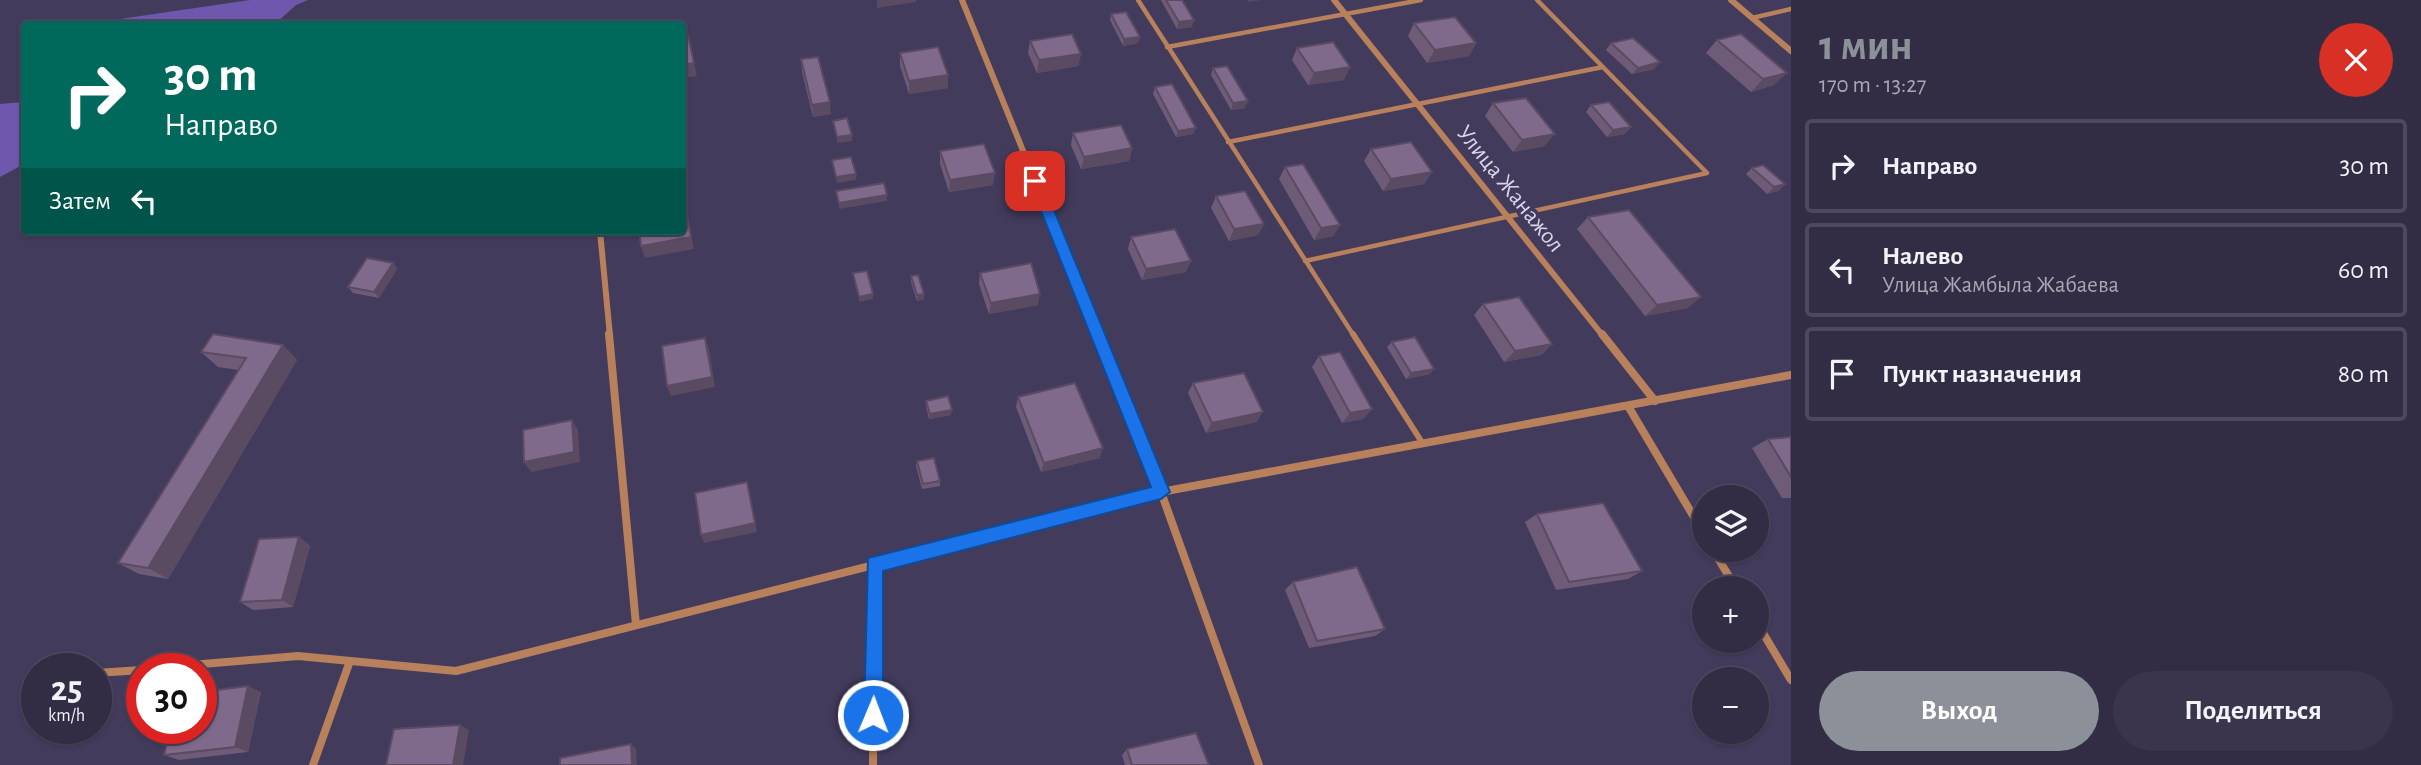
<!DOCTYPE html>
<html lang="ru">
<meta charset="utf-8">
<style>
body{margin:0;font-family:"Alegreya Sans",sans-serif;background:#3a344c;color:#f1f3f6;height:100vh;display:flex;flex-direction:column;font-size:26px;white-space:nowrap}
*{box-sizing:border-box;margin:0}
p{font-size:23px;color:#a8a7b3}
.icon{flex:none;width:38px;height:38px;fill:none;stroke:currentColor;stroke-width:2;stroke-linecap:round;stroke-linejoin:round}
.map{position:relative;flex:1;overflow:hidden}
.details{display:flex;flex-direction:column;background:#322c45;width:630px}
.details>*{flex:none}
.guide{position:absolute;left:21px;top:21px;width:665px;height:214px;border-radius:7px;box-shadow:0 2px 5px #0004,0 0 0 2px #4d485e;background:#00695c;color:#fff;overflow:hidden}
.fabs{position:absolute;left:1692px;top:485px;display:grid;gap:14px}
.fabs a{display:grid;place-items:center;width:77px;height:77px;border-radius:50%;background:#322c45;box-shadow:0 2px 5px #0004,0 0 0 2px #4d485e;font-size:35px}
.speed{position:absolute;left:21px;top:653px;display:flex;gap:14px;font-size:35px;font-weight:700;text-align:center}
.speed>*{display:grid;place-content:center;width:91px;height:91px;border-radius:50%;background:#322c45;box-shadow:0 2px 5px #0004,0 0 0 2px #4d485e;line-height:1}
.speed small{font-size:18px;font-weight:400}
.speed .limit{border:10px solid #d22;background:#fff;color:#111}
.pin{position:absolute;display:grid;place-items:center;width:60px;height:60px;color:#fff;margin:-30px;border-radius:14px;box-shadow:0 4px 10px #0006}
.me{position:absolute;width:77px;margin:-38px;rotate:1deg;stroke-linejoin:round;filter:drop-shadow(0 0 5px #0008)}
.turn{display:flex;align-items:center;gap:24px;height:147px;padding:0 28px;font-size:32px}
.turn .icon{width:91px;height:91px;stroke-width:2.5}
.turn b{display:block;font-size:49px;line-height:60px}
.then{display:flex;align-items:center;height:66px;padding:0 28px;background:#0003;gap:14px;font-size:26px}
.round{display:grid;place-items:center;flex:none;width:74px;height:74px;border-radius:37px;background:#3a344c}
.head{display:flex;align-items:center;justify-content:space-between;height:119px;padding:0 28px}
h1{font-size:42px;font-weight:700;line-height:52px;color:#8c9099}
.action{display:flex;gap:14px;margin-top:auto;padding:14px 28px}
.action a{flex:1;height:80px;border-radius:42px;background:#8c9099;color:#fff;font-size:28px;font-weight:700;line-height:80px;text-align:center}
.action a+a{background:#3a344c;color:#f1f3f6}
ul{padding:0;list-style:none}
li{display:flex;align-items:center;gap:21px;height:94px;margin:0 14px 10px;padding:0 14px;border:4px solid #4d485e;border-radius:7px}
li div{flex:1}
li b{display:block;font-size:26px}
li em{font-style:normal}
main{display:flex;flex:1;min-height:0}
.map>svg:first-child{display:block}
.water{fill:#6f57ae}
.lines{fill:none;stroke-linecap:round;stroke-linejoin:round}
.lane-far1{stroke:#b8805b;stroke-width:4.5}
.lane{stroke:#b8805b;stroke-width:6}
.street-far1{stroke:#b8805b;stroke-width:6}
.street{stroke:#b8805b;stroke-width:8}
.wall{fill:#6e5b78}
.shaded-wall{fill:#5a4a62}
.building{fill:#806a8c;stroke:#5a4a62;stroke-width:2}
.route{fill:#1a73e8;stroke:#114b97;stroke-width:2}
.labels{text-anchor:middle;dominant-baseline:central;stroke-width:7;stroke-linejoin:round;paint-order:stroke}
.street-label{font-size:24px;fill:#d9d5ea;stroke:#433b5c}
</style>
<main>
<div class="map">
<svg width="1791" height="765" viewBox="0 0 1791 765">
<rect width="100%" height="100%" fill="#433b5c"/>
<path class="water" d="M250 0H308L296 5 275 24H111L120 19Z
M24 102V164L0 177V104Z"/>
<g class="lines">
<path class="lane-far1" d="M1138 0 1354 336
M1537 0 1707 173
M1752 18 1791 9
M1167 47 1421 0
M1228 142 1603 67
M1305 261 1707 173"/>
<path class="lane" d="M1353 334 1423 444"/>
<path class="street-far1" d="M962 0 1098 336
M1334 0 1603 336
M1731 0 1791 51
M600 231 610 336"/>
<path class="street" d="M609 334 636 625
M1097 334 1161 492 1259 765
M1602 334 1655 401
M1628 406 1704 534
M1713 550 1736 588
M1757 623 1791 680
M155 668 298 656 456 671 1161 492 1791 375
M96 673 142 670
M313 765 350 661
M873 765 875 564"/>
</g>
<path class="wall" d="M1161 0H1182L1192 27 1177 29Z
M1111 14 1138 43 1123 46 1110 20Z
M1414 23 1476 43 1469 56 1427 63 1408 36Z
M1717 40 1774 85 1751 92 1706 53Z
M1030 41 1081 54 1078 66 1037 73 1028 53Z
M1611 43 1660 62 1654 69 1632 74 1606 50Z
M1297 48 1344 80 1308 85 1292 60Z
M900 53 948 88 909 94 900 66Z
M801 59 831 114 813 117 802 72Z
M1213 68 1245 108 1231 110 1211 75Z
M1155 87 1193 134 1176 137 1153 94Z
M1493 103 1545 146 1513 152 1485 116Z
M1591 105 1631 127 1625 134 1607 137 1586 112Z
M1073 133 1132 148 1129 161 1081 169 1071 145Z
M1371 149 1432 172 1424 184 1383 191 1364 161Z
M940 151 993 185 949 192 940 164Z
M1285 167 1340 225 1333 236 1314 240 1279 179Z
M1752 168 1785 184 1778 191 1767 194 1746 174Z
M1216 196 1264 224 1258 235 1229 241 1211 208Z
M1588 217 1688 308 1645 316 1577 229Z
M1131 237 1186 272 1142 280 1128 249Z
M393 263 397 269 379 298 353 293 348 287Z
M980 273 1038 305 989 314 979 284Z
M911 276 924 294V299L917 301 911 282Z
M1483 304 1552 344 1541 355 1504 362 1474 315Z
M1392 342 1430 374 1406 379 1387 347Z
M283 345 297 360 168 579 139 574 118 563 238 370 218 367 201 352Z
M1319 356 1372 409 1363 419 1342 423 1312 367Z
M1193 383 1257 422 1206 433 1188 393Z
M1018 397 1100 458 1041 472 1016 407Z
M926 401 951 415 929 419 926 406Z
M1791 437V498H1782L1752 448 1768 439Z
M917 461 940 481V486L922 489 916 466Z
M1537 514 1642 571 1628 579 1556 590 1525 522Z
M299 537 310 546 293 607 253 610 240 602Z
M1293 582 1385 629 1375 636 1309 648 1285 590Z
M261 692 248 752 179 760 164 755Z
M1127 749 1209 765H1125L1122 755Z"/>
<path class="shaded-wall" d="M877 0H916V2L877 8Z
M1248 0H1262L1247 2Z
M1194 20 1192 27 1177 29 1179 22Z
M1140 37 1138 43 1123 46 1124 39Z
M1476 43 1469 56 1427 63 1435 50Z
M1081 54 1078 66 1037 73 1039 60Z
M1660 62 1654 69 1632 74 1638 68Z
M694 63 697 76 682 78V65Z
M1350 67 1344 80 1308 85 1314 73Z
M1787 73 1774 85 1751 92 1763 79Z
M948 75V88L909 94V81Z
M1248 101 1245 108 1231 110 1233 103Z
M830 102 831 114 813 117 812 105Z
M1631 127 1625 134 1607 137 1613 130Z
M1196 128 1193 134 1176 137 1178 131Z
M1555 134 1545 146 1513 152 1522 140Z
M852 135V141L837 143V137Z
M1132 148 1129 161 1081 169 1084 157Z
M1432 172 1424 184 1383 191 1391 179Z
M995 173 993 185 949 192 950 180Z
M856 174V180L837 183 836 177Z
M1785 184 1778 191 1767 194 1774 187Z
M887 195V201L839 209V203Z
M684 199 694 249 645 258 641 246Z
M1264 224 1258 235 1229 241 1234 229Z
M1340 225 1333 236 1314 240 1321 228Z
M1191 261 1186 272 1142 280 1146 269Z
M393 263 397 269 379 298 374 292Z
M873 294V299L859 302V297Z
M924 294V299L917 301V295Z
M1040 294 1038 305 989 314 991 303Z
M1701 297 1688 308 1645 316 1657 305Z
M705 338 709 349 715 387 671 396 667 386Z
M1552 344 1541 355 1504 362 1515 351Z
M283 345 297 360 168 579 148 568Z
M1434 369 1430 374 1406 379 1411 373Z
M1372 409 1363 419 1342 423 1350 413Z
M952 410 951 415 929 419 930 414Z
M1263 412 1257 422 1206 433 1212 423Z
M572 420 578 430 580 462 531 472 524 462Z
M1103 448 1100 458 1041 472 1044 463Z
M747 482 757 532 704 543 701 535Z
M299 537 310 546 293 607 282 600Z
M248 686 261 692 248 752 235 747Z
M460 725 469 730 463 765H453Z
M631 744 636 749 637 765H632Z"/>
<path class="building" d="M1166 0H1182L1194 20 1179 22Z
M1126 12 1140 37 1124 39 1111 14Z
M1455 17 1476 43 1435 50 1414 23Z
M1072 34 1081 54 1039 60 1030 41Z
M1741 34 1787 73 1763 79 1717 40Z
M688 35 694 63 682 65V36Z
M1633 38 1660 62 1638 68 1611 43Z
M1333 42 1350 67 1314 73 1297 48Z
M938 47 948 75 909 81 900 53Z
M818 57 830 102 812 105 801 59Z
M1227 66 1248 101 1233 103 1213 68Z
M1172 84 1196 128 1178 131 1155 87Z
M1526 98 1555 134 1522 140 1493 103Z
M1609 102 1631 127 1613 130 1591 105Z
M847 118 852 135 837 137 833 121Z
M1121 125 1132 148 1084 157 1073 133Z
M1411 142 1432 172 1391 179 1371 149Z
M984 144 995 173 950 180 940 151Z
M851 157 856 174 836 177 832 160Z
M1303 164 1340 225 1321 228 1285 167Z
M1763 165 1785 184 1774 187 1752 168Z
M884 183 887 195 839 203 836 191Z
M1245 191 1264 224 1234 229 1216 196Z
M684 199 691 237 641 246 639 231H682V200Z
M1629 210 1701 297 1657 305 1588 217Z
M1175 229 1191 261 1146 269 1131 237Z
M367 258 393 263 374 292 348 287Z
M1031 263 1040 294 991 303 980 273Z
M867 271 873 294 859 297 853 273Z
M918 275 924 294 917 295 911 276Z
M1519 297 1552 344 1515 351 1483 304Z
M213 334 283 345 148 568 118 563 246 358 201 352Z
M1415 337 1434 369 1411 373 1392 342Z
M705 338 712 377 667 386 662 346Z
M1340 352 1372 409 1350 413 1319 356Z
M1244 373 1263 412 1212 423 1193 383Z
M1075 383 1103 448 1044 463 1018 397Z
M948 396 952 410 930 414 926 401Z
M572 420 574 452 524 462 523 430Z
M1791 437V477L1768 439Z
M934 458 940 481 923 484 917 461Z
M747 482 755 523 701 535 695 493Z
M1603 503 1642 571 1569 582 1537 514Z
M299 537 282 600 240 602 259 539Z
M1357 567 1385 629 1317 641 1293 582Z
M248 686 235 747 164 755 171 728H201V692Z
M460 725 453 765H386L394 729Z
M1196 733 1209 765H1132L1127 749Z
M631 744 632 765H560V758Z"/>
<path class="route" d="M1035 176 1042 181 1170 492 1161 499 883 571V715L880 722 873 725 866 722 864 715 868 558 1151 487 1029 181Z"/>
<g class="labels">
<g class="street-label">
<text transform="translate(1510 189) rotate(51)">Улица Жанажол</text>
</g>
</g>
</svg>
<div class="fabs">
<a><svg class="icon" aria-label="layers" viewBox="0 0 24 24"><path d="M12 4l9 5-9 5-9-5zM3 14l9 5 9-5"/></svg></a>
<a>+</a>
<a>−</a>
</div>
<div class="speed"><div>25<small>km/h</small></div><div class="limit">30</div></div>
<div class="pin" style="left:1035px;top:181px;background:#d93025"><svg class="icon" aria-label="arrive" viewBox="0 0 24 24"><path d="M6 21V4h12l-3 4 3 4H6"/></svg></div>
<svg class="me" style="left:873px;top:715px" viewBox="-20 -20 40 40"><circle r="17" fill="#1a73e8" stroke="#fff" stroke-width="3"/><path d="M0-11L8 9 0 5-8 9z" fill="#fff"/></svg>
<div class="guide">
<div class="turn"><svg class="icon" aria-label="right" viewBox="0 0 24 24"><path d="M7 20v-9h11M14 6l5 5-5 5"/></svg><div><b>30 m</b>Направо</div></div>
<div class="then">Затем<svg class="icon" aria-label="left" viewBox="0 0 24 24"><path d="M17 20v-9H6M10 6l-5 5 5 5"/></svg></div>
</div>
</div>
<section class="details">
<div class="head"><div><h1>1 мин</h1><p>170 m · 13:27</p></div><a class="round" style="background:#d93025;color:#fff"><svg class="icon" aria-label="close" viewBox="0 0 24 24"><path d="M6 6l12 12M18 6L6 18"/></svg></a></div>
<ul>
<li><svg class="icon" aria-label="right" viewBox="0 0 24 24"><path d="M7 20v-9h11M14 6l5 5-5 5"/></svg><div><b>Направо</b></div><em>30 m</em></li>
<li><svg class="icon" aria-label="left" viewBox="0 0 24 24"><path d="M17 20v-9H6M10 6l-5 5 5 5"/></svg><div><b>Налево</b><p>Улица Жамбыла Жабаева</p></div><em>60 m</em></li>
<li><svg class="icon" aria-label="arrive" viewBox="0 0 24 24"><path d="M6 21V4h12l-3 4 3 4H6"/></svg><div><b>Пункт назначения</b></div><em>80 m</em></li>
</ul>
<div class="action"><a>Выход</a><a>Поделиться</a></div>
</section>
</main>
